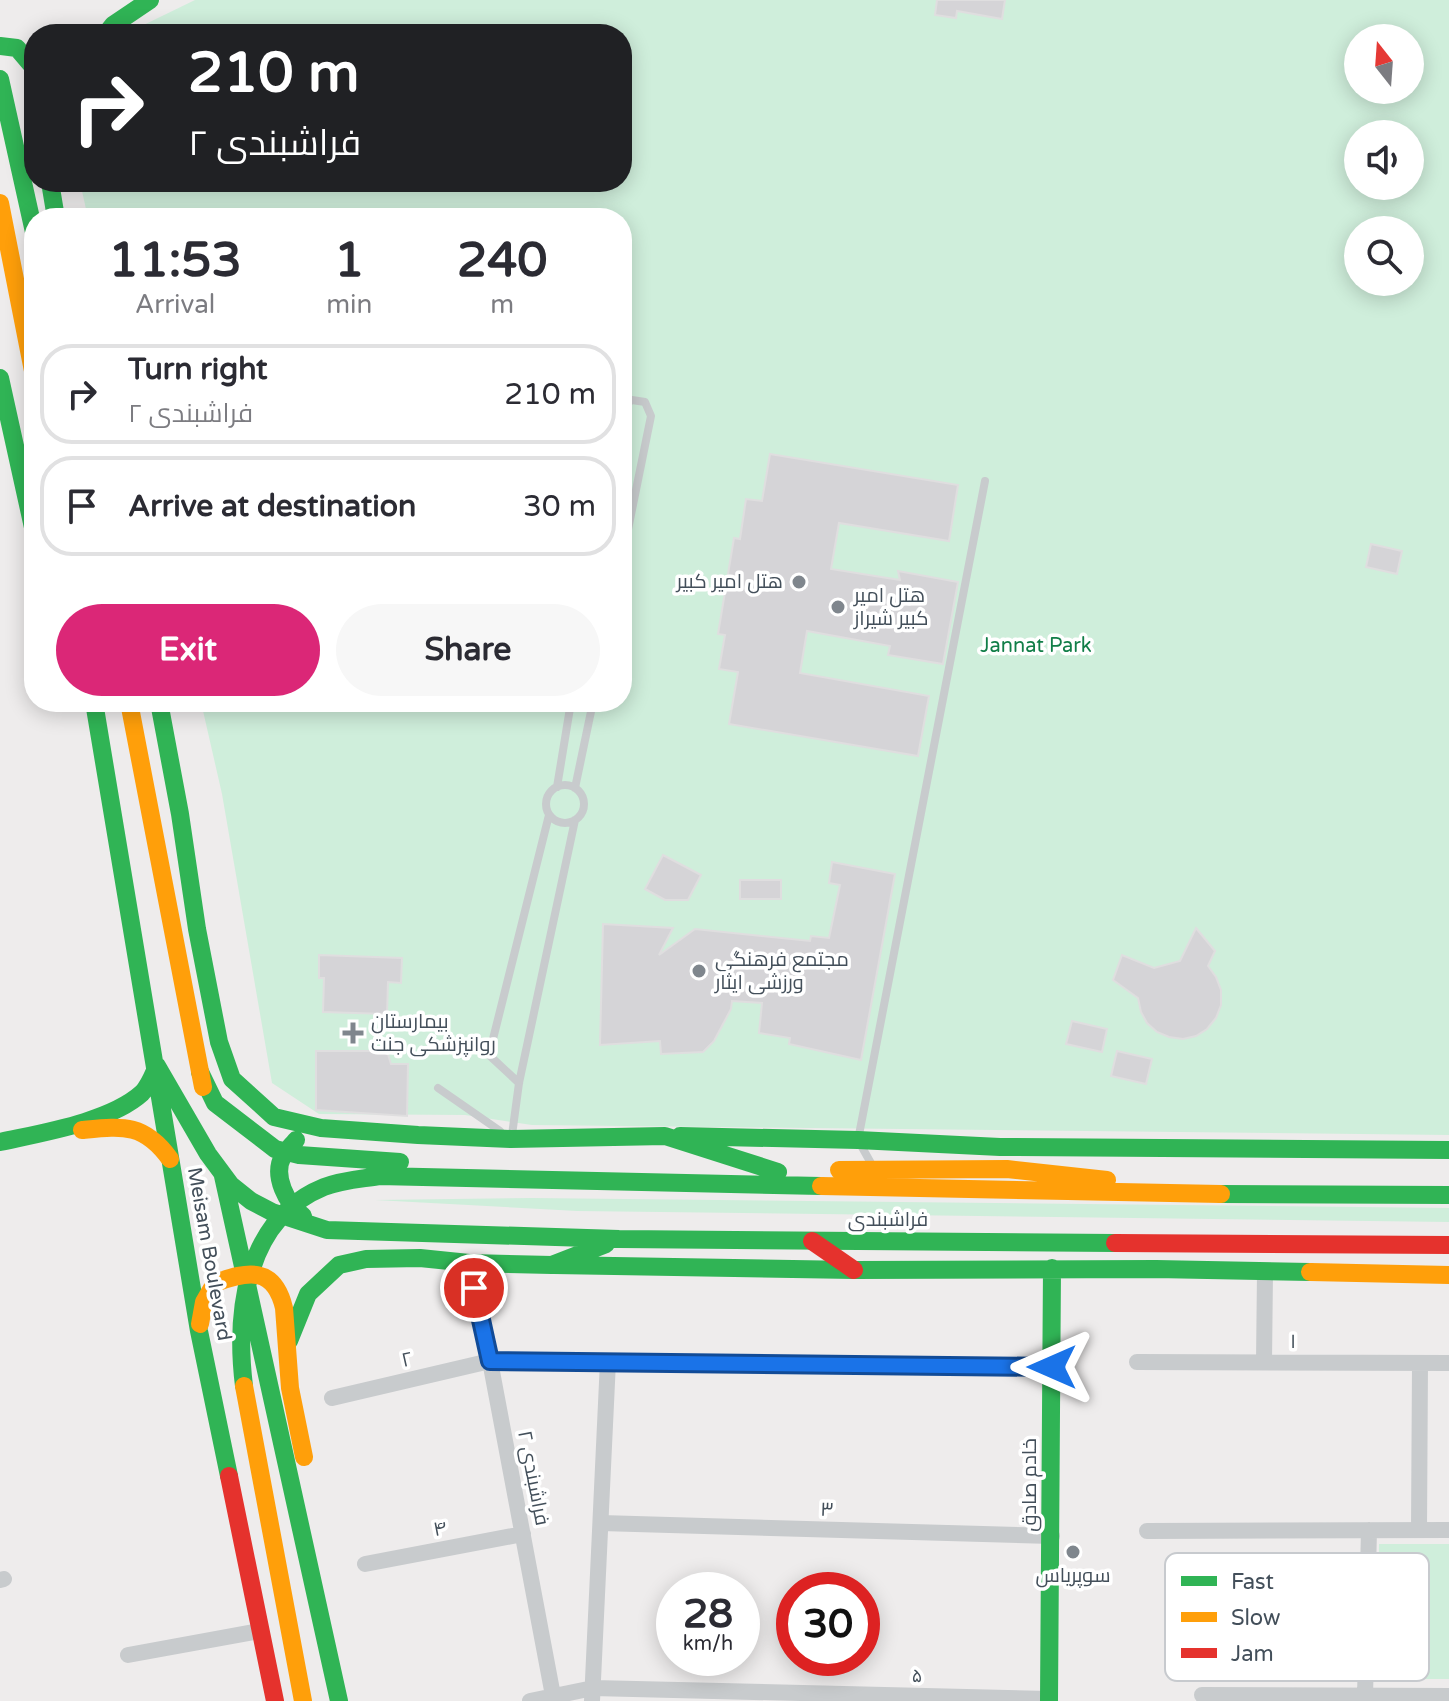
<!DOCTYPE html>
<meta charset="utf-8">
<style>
body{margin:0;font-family:"Varela Round",Cairo,sans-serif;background:#f7f7f7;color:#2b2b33;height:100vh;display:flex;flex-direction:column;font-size:30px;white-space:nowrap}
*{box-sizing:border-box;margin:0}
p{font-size:26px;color:#7c7c81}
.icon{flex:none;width:44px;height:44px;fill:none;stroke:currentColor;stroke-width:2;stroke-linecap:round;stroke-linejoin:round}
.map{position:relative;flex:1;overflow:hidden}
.side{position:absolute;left:24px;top:208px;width:608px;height:504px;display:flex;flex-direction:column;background:#fff;border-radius:32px;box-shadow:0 4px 20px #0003}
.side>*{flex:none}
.guide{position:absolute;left:24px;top:24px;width:608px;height:168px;border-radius:32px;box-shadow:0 4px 20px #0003;background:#202124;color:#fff;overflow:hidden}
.needle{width:52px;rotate:343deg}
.controls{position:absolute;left:1344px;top:24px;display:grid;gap:16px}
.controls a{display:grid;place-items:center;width:80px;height:80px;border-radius:50%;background:#fff;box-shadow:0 4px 20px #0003;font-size:40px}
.speed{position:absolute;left:656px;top:1572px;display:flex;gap:16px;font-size:40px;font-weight:700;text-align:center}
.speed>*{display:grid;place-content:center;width:104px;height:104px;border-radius:50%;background:#fff;box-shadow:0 4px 20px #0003;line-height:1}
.speed small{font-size:20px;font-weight:400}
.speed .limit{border:12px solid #d22;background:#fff;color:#111}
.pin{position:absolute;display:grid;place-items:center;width:68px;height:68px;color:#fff;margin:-34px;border:4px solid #fff;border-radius:50%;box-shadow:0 2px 8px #0007}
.me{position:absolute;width:88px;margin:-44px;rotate:270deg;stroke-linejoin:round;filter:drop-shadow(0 0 6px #0008)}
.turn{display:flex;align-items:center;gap:28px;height:168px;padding:0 32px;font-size:36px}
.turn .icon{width:104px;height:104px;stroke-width:2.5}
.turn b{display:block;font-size:56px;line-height:68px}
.eta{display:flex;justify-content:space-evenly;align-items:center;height:136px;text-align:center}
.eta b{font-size:48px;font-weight:700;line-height:56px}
.cta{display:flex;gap:16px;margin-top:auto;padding:16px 32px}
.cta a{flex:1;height:92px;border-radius:48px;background:#db2777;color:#fff;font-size:32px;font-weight:700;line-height:92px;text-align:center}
.cta a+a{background:#f7f7f7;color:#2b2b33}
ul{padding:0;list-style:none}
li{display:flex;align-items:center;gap:24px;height:100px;margin:0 16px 12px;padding:0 16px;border:4px solid #e1e1e2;border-radius:32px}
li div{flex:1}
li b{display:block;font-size:30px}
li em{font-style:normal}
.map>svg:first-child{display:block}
.green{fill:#cfeedb;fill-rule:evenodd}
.building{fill:#d5d4d7;stroke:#dfdedf;stroke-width:2}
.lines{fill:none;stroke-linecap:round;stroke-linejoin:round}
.lane{stroke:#c8cbcd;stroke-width:8}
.street{stroke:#c8cbcd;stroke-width:16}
.fast{stroke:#30b455;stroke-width:18}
.slow{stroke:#ff9f0a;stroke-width:18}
.jam{stroke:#e5322d;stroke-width:18}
.route-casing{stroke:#114b97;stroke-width:20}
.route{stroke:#1a73e8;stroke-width:14}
.poi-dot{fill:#7f868d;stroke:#fff;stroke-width:3}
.labels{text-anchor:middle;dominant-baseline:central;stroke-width:7;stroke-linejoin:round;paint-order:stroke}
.poi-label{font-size:20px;fill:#434f5a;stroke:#fff;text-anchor:start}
.park-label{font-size:20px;fill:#117e48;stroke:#fff}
.street-label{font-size:20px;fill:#434f5a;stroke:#fff}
.key{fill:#fff;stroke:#c7cace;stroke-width:2}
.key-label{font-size:22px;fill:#434f5a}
</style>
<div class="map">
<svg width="1449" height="1701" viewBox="0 0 1449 1701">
<rect width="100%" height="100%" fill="#eeecec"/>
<path class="green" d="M195 0H1449V1135L532 1125 465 1115 319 1114 272 1083 222 794 201 702H622V218H88L80 182H622V34H125ZM1358 38H1410V90H1358ZM1358 134H1410V186H1358ZM1358 230H1410V282H1358Z
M532 1198 1449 1208V1222L577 1211 375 1200Z
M1379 1544H1449V1679H1378Z"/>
<path class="building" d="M937 0H1005L1002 19 957 11 956 18 935 15Z
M770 454 958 485 949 541 839 523 831 569 900 580 898 571 958 582 943 664 888 655 890 646 807 631 800 673 929 696 918 756 729 724 738 672 719 669 725 635 718 634 734 538 740 539 746 499 762 501Z
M1371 544 1402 551 1397 574 1366 567Z
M663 855 701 875 688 900H665L645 889Z
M832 862 895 874 861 1060 789 1044 790 1038 759 1033 762 1003 732 1001 731 1009 714 1041 703 1052 661 1054 660 1041 600 1045 603 924 673 928 659 955 695 929 810 941 811 936 829 938 840 885 829 883Z
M740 880H781V899H740Z
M1196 928 1215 951 1208 966 1216 977 1221 990V1005L1216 1018 1207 1029 1196 1036 1183 1039 1169 1037 1157 1032 1147 1023 1141 1012 1138 998 1113 980 1122 955 1154 968 1180 961Z
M319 955 402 958 401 983 388 982 387 1014 323 1012 324 978H319Z
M1072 1021 1107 1029 1102 1052 1066 1044Z
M316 1051H387L391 1064H408L407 1116 316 1110Z
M1117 1051 1152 1059 1146 1084 1111 1076Z"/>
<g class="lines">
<path class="lane" d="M622 407 632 400 645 402 651 416 622 559
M546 804a19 19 0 1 1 38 0a19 19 0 1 1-38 0Z
M557 787 571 702
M575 788 593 702
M519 1083 489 1055 549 815
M438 1088 500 1131
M512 1135 519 1083 575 820
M872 1165 858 1140 985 481"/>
<path class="street" d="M469 1263 490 1361 554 1701
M1137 1362 1449 1363
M1264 1362 1265 1272
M332 1398 490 1361 1052 1367
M601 1523 1052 1536
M1419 1530 1420 1363
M1147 1531 1449 1530
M365 1564 523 1534
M0 1580 4 1579
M128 1655 260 1631
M1202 1695 1449 1696
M1365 1696 1369 1530
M530 1701 593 1688 1049 1699
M592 1701 608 1361"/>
<path class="fast" d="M106 34 113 25 150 0
M0 46 17 48 34 68
M0 79 34 232
M50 182 56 218
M0 378 34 532
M94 702 199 1331 229 1476
M159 702 180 814 197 929 219 1042 232 1079 274 1117 321 1128 418 1135 511 1139 665 1136 778 1172
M157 1066 208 1154 231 1185 251 1201 272 1212 327 1230 619 1239 1115 1243
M200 1072 215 1103 275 1149 299 1155 400 1162
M680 1136 858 1140 1000 1147 1449 1150
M296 1140C292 1145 287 1150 283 1156 272 1176 287 1204 303 1216
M0 1142C41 1133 110 1122 142 1093 149 1086 153 1075 157 1066
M223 1176 339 1701
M1221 1194 1449 1195
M554 1265 854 1270 1156 1269 1310 1272
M289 1341 308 1294 339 1265 366 1259 420 1258 469 1263 552 1265 606 1244
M244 1386C235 1313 245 1219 324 1187 342 1180 361 1179 379 1176L821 1186
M1049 1701 1052 1268"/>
<path class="slow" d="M0 203 34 376
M129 702 203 1087
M82 1130C123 1126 144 1123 170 1159
M839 1170 1007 1169 1107 1180
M821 1186 1221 1194
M1310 1272 1449 1275
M200 1324 204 1302 215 1283C248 1271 274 1266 284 1308L290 1388 304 1457
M244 1386 303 1701"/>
<path class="jam" d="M812 1241 854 1270
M1115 1243 1449 1245
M229 1476 275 1701"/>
</g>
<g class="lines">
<defs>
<path id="route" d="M474 1288 490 1361 1052 1367"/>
</defs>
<use href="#route" class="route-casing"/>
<use href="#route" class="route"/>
</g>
<g class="poi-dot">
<circle cx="799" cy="582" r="8"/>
<circle cx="838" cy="607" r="8"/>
<circle cx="699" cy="971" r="8"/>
<path d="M349 1021h8v8h8v8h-8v8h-8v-8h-8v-8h8z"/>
<circle cx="1073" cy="1552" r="8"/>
</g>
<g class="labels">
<g class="poi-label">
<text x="783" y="582" text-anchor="end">هتل امیر کبیر</text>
<text x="854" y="596">هتل امیر<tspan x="854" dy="23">کبیر شیراز</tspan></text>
<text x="715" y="960">مجتمع فرهنگی<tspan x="715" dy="23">ورزشی ایثار</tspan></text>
<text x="371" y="1022">بیمارستان<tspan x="371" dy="23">روانپزشکی جنت</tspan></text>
<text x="1073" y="1576" text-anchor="middle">سوپریاس</text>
</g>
<g class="park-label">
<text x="1036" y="646">Jannat Park</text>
</g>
<g class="street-label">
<text x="888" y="1220">فراشبندی</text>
<text transform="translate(209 1254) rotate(80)">Meisam Boulevard</text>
<text x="1293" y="1342">۱</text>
<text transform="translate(407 1360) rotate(-13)">۲</text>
<text transform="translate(533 1478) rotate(79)">۲ فراشبندی</text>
<text transform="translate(1030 1485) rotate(-90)">خادم صادق</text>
<text transform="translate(827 1510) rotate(2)">۳</text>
<text transform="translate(440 1529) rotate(-11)">۴</text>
<text transform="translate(917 1676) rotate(1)">۵</text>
</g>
</g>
<rect x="1165" y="1553" width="264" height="128" rx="12" class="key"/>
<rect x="1181" y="1576" width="36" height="10" fill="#30b455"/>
<rect x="1181" y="1612" width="36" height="10" fill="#ff9f0a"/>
<rect x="1181" y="1648" width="36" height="10" fill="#e5322d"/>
<g class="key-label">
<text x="1231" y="1589">Fast</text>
<text x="1231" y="1625">Slow</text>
<text x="1231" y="1661">Jam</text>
</g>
</svg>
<div class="controls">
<a><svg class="needle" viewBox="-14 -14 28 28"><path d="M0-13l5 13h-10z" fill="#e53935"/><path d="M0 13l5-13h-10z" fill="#7c7c81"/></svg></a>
<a><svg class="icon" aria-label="sound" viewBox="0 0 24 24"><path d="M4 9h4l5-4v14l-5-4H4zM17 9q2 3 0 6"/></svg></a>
<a><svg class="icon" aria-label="search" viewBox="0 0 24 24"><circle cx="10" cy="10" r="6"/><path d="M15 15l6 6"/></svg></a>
</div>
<div class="speed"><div>28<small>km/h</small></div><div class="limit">30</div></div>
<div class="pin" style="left:474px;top:1288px;background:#d93025"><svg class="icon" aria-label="arrive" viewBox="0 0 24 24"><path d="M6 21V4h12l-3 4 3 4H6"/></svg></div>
<svg class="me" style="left:1052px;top:1367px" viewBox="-20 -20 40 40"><path d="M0-17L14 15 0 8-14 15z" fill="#1a73e8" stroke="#fff" stroke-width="4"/></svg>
<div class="guide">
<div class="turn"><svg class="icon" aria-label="right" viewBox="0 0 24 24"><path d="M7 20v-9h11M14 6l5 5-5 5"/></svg><div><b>210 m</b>۲ فراشبندی</div></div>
</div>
<section class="side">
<div class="eta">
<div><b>11:53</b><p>Arrival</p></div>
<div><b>1</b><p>min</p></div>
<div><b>240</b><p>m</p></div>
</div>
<ul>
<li><svg class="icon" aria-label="right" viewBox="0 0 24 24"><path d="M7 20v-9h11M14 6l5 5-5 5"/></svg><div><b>Turn right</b><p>۲ فراشبندی</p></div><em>210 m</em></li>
<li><svg class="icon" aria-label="arrive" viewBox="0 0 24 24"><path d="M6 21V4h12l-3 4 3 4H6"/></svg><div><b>Arrive at destination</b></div><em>30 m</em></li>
</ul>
<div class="cta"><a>Exit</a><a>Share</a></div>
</section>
</div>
